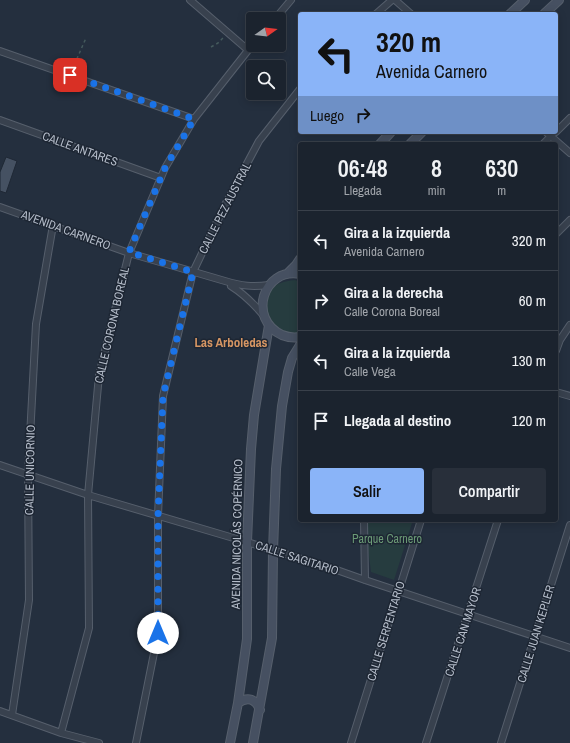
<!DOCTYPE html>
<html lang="es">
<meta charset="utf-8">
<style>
body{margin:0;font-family:"Archivo Narrow",sans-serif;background:#282f3a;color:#f1f3f6;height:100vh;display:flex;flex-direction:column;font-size:15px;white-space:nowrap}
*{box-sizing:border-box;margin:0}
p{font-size:13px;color:#a0a4aa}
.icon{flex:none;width:22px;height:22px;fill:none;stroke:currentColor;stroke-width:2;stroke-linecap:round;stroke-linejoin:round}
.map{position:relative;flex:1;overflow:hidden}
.details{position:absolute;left:298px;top:142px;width:260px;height:380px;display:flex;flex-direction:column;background:#1b232e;border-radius:4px;box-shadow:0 2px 10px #0003,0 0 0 1px #39404a}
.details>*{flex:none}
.hud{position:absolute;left:298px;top:12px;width:260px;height:122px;border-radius:4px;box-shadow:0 2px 10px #0003,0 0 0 1px #39404a;background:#8ab4f8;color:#111;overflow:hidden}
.needle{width:26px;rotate:76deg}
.fabs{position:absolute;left:246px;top:12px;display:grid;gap:8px}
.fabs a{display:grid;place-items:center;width:40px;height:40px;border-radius:4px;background:#1b232e;box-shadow:0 2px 10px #0003,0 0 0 1px #39404a;font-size:20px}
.pin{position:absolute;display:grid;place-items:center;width:34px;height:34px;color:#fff;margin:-17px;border-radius:8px;box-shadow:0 2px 6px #0006}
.me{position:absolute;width:44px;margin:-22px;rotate:0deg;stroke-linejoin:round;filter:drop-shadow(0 0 3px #0008)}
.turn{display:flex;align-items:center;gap:14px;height:84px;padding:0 12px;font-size:18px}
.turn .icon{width:52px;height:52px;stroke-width:2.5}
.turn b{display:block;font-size:28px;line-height:34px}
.then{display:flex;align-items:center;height:38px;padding:0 12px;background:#0003;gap:8px;font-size:15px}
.eta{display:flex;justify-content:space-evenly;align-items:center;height:68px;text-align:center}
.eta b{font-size:24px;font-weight:600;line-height:28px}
.button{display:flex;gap:8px;margin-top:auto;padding:8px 12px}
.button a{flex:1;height:46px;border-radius:4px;background:#8ab4f8;color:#111;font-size:16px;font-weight:600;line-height:46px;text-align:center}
.button a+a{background:#282f3a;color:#f1f3f6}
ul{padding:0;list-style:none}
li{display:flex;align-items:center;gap:12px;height:60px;padding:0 12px;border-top:1px solid #39404a}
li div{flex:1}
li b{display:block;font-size:15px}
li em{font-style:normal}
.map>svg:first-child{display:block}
.green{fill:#263c3f}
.building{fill:#455162;stroke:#1f2835}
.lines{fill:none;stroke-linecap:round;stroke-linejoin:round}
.street-casing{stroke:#565f6c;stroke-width:8}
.secondary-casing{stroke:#565f6c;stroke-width:10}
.path{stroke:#44595c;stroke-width:1.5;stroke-dasharray:3 3;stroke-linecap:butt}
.street{stroke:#38414e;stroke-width:6}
.secondary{stroke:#465061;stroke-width:8}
.route{stroke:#1a73e8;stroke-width:7;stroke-dasharray:0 12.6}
.labels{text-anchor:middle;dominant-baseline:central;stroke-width:3;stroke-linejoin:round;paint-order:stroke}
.street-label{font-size:12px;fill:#b4bcc9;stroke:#1d2633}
.park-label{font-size:12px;fill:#6b9a76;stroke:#1d2633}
.neighbourhood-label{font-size:13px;font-weight:bold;fill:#d59563;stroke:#1d2633}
</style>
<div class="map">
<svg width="570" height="743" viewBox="0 0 570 743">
<rect width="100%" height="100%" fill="#242f3e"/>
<path class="green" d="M295 280 300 282V335L288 336 266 318C266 312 264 304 266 298 270 285 283 281 295 280Z
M368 520H413L394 580 371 572 367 541Z"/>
<path class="building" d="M6 157 17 161 6 193 0 191V172Z"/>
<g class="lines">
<defs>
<path id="street" d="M190 0 248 50
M395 0 411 14
M376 14 392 0
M275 19 291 0
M0 51 194 119
M0 120 161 178
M546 132 570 153
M556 132 570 118
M543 144 553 134
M0 207 129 253 225 281C242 286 252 287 269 285
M556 234 570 220
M231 286C244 294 254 304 264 316
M556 351 560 340 570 325
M556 392 570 396
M0 465 88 495 247 542 334 569 365 580 570 648
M364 520 365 580
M0 711 61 733 99 743
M12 715 29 600 28 474 36 324 53 225
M61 733 89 628 88 495 99 375 129 253 165 168 194 119 253 44
M136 743 158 633V516L163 396 193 272 225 205 259 141 300 89
M351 743 421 520
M426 743 498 520
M501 743 570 525"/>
<path id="secondary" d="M510 14 525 0
M544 14 559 0
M380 144 391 132
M410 144 422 132
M287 274 296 265 300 259
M300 274C263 267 247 319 282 335 287 337 294 338 300 337
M238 703C248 696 256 699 260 710
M230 743 238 703 247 639V542L251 449 254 415 269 325
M253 743 272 638 273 551 276 469 282 406 288 372 292 358 300 345"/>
</defs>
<use href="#street" class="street-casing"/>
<use href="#secondary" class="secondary-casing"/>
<path class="path" d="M211 47 218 43 224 37
M72 70 86 38"/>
<use href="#street" class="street"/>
<use href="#secondary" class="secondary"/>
</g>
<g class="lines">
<path class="route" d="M70 75 194 119 165 168 129 252 193 272 163 396 158 516V633"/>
</g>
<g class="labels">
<g class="street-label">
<text transform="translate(80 149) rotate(20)">CALLE ANTARES</text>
<text transform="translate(225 208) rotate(-63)">CALLE PEZ AUSTRAL</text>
<text transform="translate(66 230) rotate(20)">AVENIDA CARNERO</text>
<text transform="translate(112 325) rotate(-77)">CALLE CORONA BOREAL</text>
<text transform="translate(30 470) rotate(-89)">CALLE UNICORNIO</text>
<text transform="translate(237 534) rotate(-89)">AVENIDA NICOLÁS COPÉRNICO</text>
<text transform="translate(297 558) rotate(18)">CALLE SAGITARIO</text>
<text transform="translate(386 631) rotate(-73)">CALLE SERPENTARIO</text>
<text transform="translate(463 632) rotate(-72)">CALLE CAN MAYOR</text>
<text transform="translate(536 634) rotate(-73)">CALLE JUAN KEPLER</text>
</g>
<g class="park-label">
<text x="387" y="539">Parque Carnero</text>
</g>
<g class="neighbourhood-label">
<text x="231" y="342">Las Arboledas</text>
</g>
</g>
</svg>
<div class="fabs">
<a><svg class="needle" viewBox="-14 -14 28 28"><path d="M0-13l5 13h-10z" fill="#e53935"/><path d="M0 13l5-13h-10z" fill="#a0a4aa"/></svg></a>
<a><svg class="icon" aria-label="search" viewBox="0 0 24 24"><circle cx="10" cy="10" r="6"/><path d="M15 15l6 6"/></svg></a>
</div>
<div class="pin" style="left:70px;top:75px;background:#d93025"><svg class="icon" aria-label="arrive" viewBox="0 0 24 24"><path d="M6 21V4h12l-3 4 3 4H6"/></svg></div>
<svg class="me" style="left:158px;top:633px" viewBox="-20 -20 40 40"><circle r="19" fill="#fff"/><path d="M0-13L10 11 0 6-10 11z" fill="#1a73e8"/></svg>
<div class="hud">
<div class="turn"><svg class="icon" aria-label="left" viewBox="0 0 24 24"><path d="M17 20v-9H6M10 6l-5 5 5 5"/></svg><div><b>320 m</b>Avenida Carnero</div></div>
<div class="then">Luego<svg class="icon" aria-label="right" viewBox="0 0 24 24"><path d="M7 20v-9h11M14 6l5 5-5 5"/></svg></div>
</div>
<section class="details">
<div class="eta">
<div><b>06:48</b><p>Llegada</p></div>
<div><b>8</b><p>min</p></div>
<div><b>630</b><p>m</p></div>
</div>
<ul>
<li><svg class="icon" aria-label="left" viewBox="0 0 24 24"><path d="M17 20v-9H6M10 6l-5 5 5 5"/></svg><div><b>Gira a la izquierda</b><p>Avenida Carnero</p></div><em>320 m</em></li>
<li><svg class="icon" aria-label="right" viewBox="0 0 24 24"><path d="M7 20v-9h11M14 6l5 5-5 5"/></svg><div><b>Gira a la derecha</b><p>Calle Corona Boreal</p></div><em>60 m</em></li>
<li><svg class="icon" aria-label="left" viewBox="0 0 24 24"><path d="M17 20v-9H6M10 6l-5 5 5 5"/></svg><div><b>Gira a la izquierda</b><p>Calle Vega</p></div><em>130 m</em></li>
<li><svg class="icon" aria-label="arrive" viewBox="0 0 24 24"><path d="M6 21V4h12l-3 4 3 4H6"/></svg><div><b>Llegada al destino</b></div><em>120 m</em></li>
</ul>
<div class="button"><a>Salir</a><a>Compartir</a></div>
</section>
</div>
